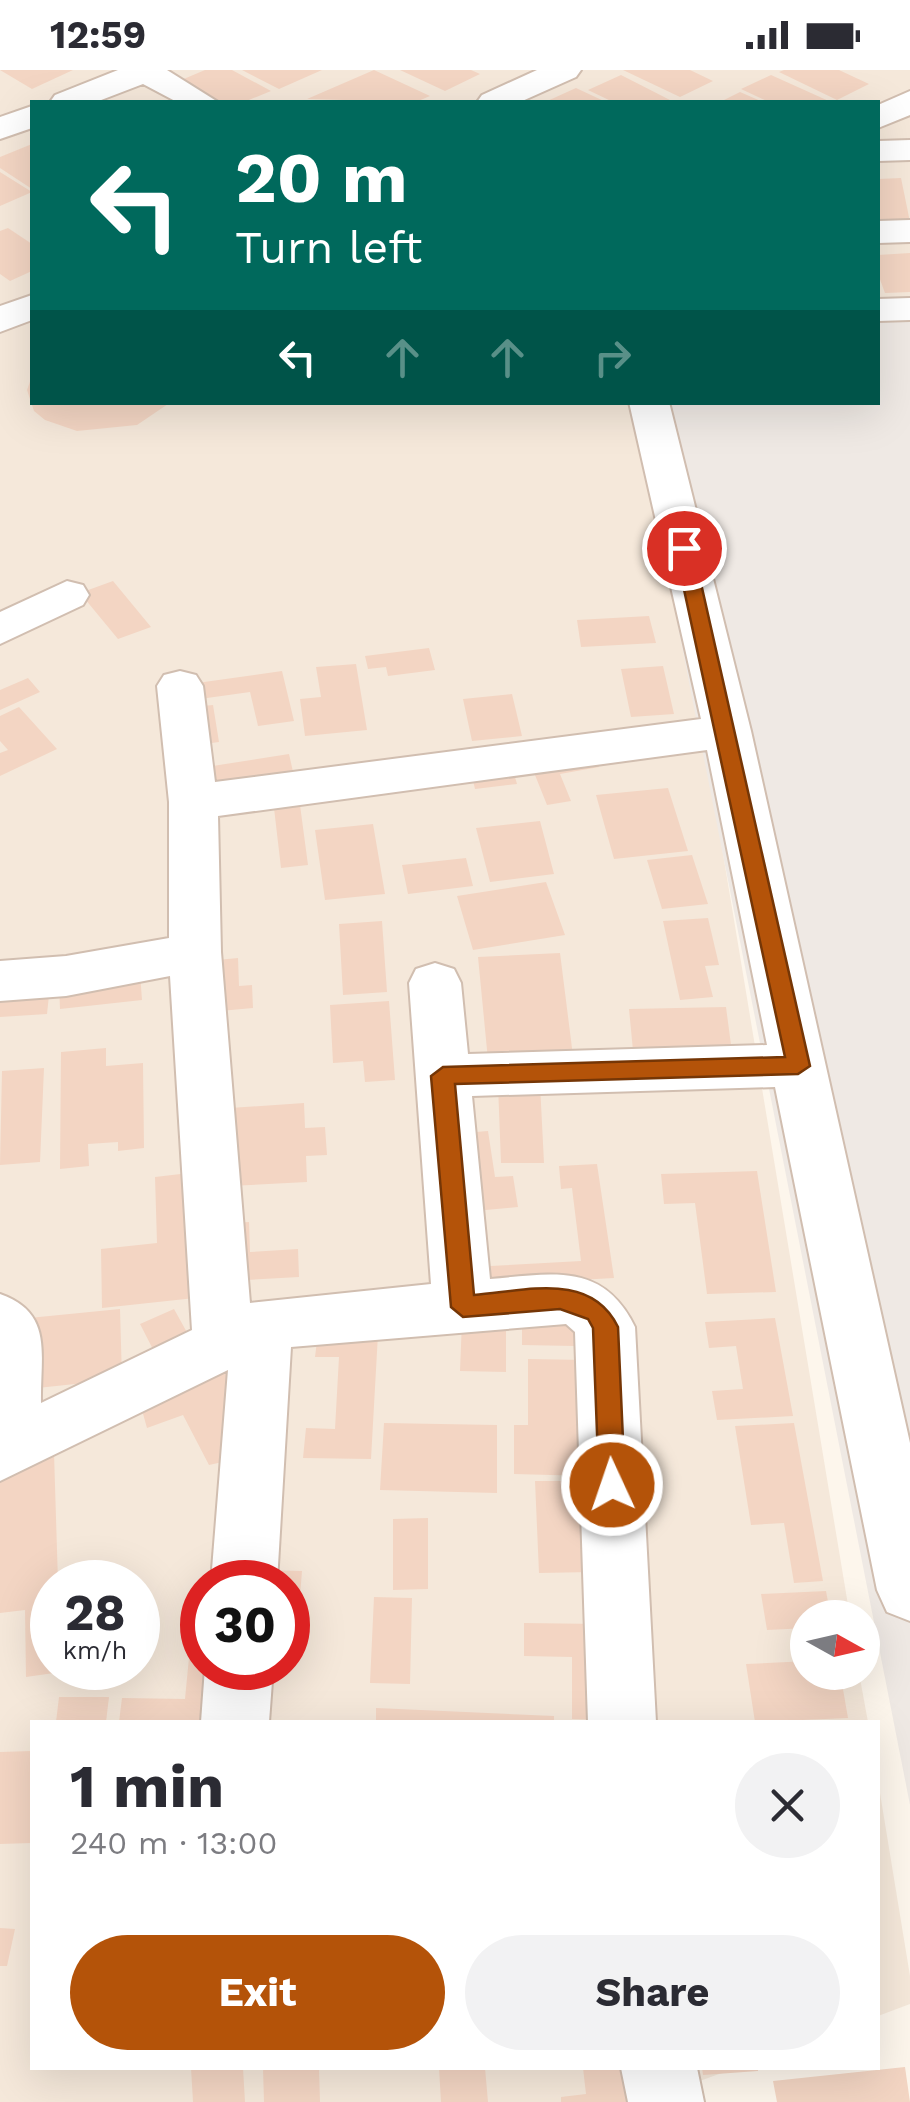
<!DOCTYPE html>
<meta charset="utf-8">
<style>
body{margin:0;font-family:"Work Sans",sans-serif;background:#f2f2f3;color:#2b2b33;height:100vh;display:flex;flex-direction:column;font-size:38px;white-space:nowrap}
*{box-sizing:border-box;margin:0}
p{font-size:32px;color:#7c7c81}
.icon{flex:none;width:55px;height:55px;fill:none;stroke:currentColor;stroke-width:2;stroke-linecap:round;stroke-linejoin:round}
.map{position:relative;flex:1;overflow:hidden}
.drawer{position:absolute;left:30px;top:1650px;width:850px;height:350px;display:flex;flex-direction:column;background:#fff;border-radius:0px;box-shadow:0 10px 40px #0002}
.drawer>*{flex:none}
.top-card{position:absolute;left:30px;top:30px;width:850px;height:305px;border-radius:0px;box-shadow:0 10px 40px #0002;background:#00695c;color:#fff;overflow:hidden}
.needle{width:65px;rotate:98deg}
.buttons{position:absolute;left:790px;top:1530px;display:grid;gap:20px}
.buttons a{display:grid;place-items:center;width:90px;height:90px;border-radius:50%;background:#fff;box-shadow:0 10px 40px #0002;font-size:50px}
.speed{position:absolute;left:30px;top:1490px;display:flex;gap:20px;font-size:50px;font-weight:700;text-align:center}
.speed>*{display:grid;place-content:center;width:130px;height:130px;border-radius:50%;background:#fff;box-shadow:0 10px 40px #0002;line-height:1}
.speed small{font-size:25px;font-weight:400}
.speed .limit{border:15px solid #d22;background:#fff;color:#111}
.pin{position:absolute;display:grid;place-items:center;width:85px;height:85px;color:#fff;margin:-42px;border:5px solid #fff;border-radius:50%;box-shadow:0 2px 10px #0007}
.me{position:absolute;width:110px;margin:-55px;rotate:357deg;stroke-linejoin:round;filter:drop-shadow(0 0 8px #0008)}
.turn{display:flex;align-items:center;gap:35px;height:210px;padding:0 40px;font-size:45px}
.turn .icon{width:130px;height:130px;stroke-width:2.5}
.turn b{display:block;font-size:70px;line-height:85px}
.lanes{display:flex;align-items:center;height:95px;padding:0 40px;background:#0003;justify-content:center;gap:50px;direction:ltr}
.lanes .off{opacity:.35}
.round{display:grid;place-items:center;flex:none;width:105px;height:105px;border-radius:52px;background:#f2f2f3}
.head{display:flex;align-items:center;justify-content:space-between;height:170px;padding:0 40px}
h1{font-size:60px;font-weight:700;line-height:75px}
.primary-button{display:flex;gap:20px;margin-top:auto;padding:20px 40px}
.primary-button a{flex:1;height:115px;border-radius:60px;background:#b45309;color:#fff;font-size:40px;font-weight:700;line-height:115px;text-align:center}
.primary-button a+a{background:#f2f2f3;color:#2b2b33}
.status{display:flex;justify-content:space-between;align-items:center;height:70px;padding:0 50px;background:#fff;direction:ltr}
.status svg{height:28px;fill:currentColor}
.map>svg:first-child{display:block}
.residential{fill:#f5e8da;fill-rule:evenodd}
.industrial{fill:#efe9e4}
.building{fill:#f3d5c3}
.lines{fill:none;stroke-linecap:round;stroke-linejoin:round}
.street-casing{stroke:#d1beb0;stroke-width:4}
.street{fill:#fff;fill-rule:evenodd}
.route{fill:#b45309;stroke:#753606;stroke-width:2.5}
</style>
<div class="status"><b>12:59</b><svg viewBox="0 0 49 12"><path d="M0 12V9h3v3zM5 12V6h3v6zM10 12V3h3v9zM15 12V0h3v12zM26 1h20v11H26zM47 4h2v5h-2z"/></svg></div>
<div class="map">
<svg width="910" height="2032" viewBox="0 0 910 2032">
<rect width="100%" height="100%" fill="#fdf6ec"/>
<path class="residential" d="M0 0H910V239L878 240V32H32V332L648 333 850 1547 808 1548V1602L859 1603 868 1652H32V1998H736L641 2032H0ZM52 1512H138V1598H52ZM202 1512H288V1598H202Z
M878 1711 910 1906V1934L878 1946Z"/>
<path class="industrial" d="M910 238V1735L634 333 878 332V239Z"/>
<path class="building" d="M0 0H73L32 19Z
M205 0H232L271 21 244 32H217L179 11Z
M242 0H322L279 19Z
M374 0 430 26 416 32 307 29Z
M400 0H471L480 4 445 21Z
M623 0H690L713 11 680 27Z
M784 0H839L869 14 837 30 779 2Z
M621 5 670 30 613 32 588 20Z
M771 5 831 32H769L741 19Z
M576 18 606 32H545Z
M740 22 763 32H720Z
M32 74V119L0 98V87Z
M0 102 32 122 0 136Z
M901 108 910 152 878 153V109Z
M8 158 32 174V201L10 211 0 204V161Z
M910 183V222L885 223 878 204V185Z
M32 306V332H171L137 355 77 361 45 350 34 341 27 320Z
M113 511 151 557 118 569 80 523Z
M649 546 656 573 581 577 577 550Z
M429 578 435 600 388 606 386 597 368 599 365 586Z
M356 594 367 660 305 666 300 629 321 627 316 597Z
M663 596 674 644 631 647 621 599Z
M282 601 294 651 258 656 250 622 200 629 197 613Z
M28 608 40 622 0 640V620Z
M512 624 522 666 472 671 463 629Z
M213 635 219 672 197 675 192 637Z
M19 637 57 679 0 706V683L8 680 0 671V646Z
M592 679 599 697 560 704 571 731 547 735 529 690Z
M289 684 294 706 205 720 200 698Z
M511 693 517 714 475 719 470 698Z
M668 718 688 781 614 789 596 725Z
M300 735 308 795 281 798 274 738Z
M540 751 554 804 490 812 476 758Z
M373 754 385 824 325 830 315 760Z
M692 785 708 834 662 839 647 790Z
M466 788 473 816 408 824 402 795Z
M546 812 565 865 473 880 457 826Z
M708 848 719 895 705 896 713 927 680 930 663 851Z
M382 851 387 922 343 925 339 854Z
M560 883 573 986 488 990 478 887Z
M238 888 239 916 252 915 253 938 209 942 207 891Z
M140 903 142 930 60 939 59 912Z
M50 916 47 944 0 947V918Z
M389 931 395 1010 365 1012 363 991 333 993 330 935Z
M726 937 733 990 634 991 629 939Z
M106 978V996L143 993 144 1078 118 1081V1072L88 1074 89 1096 60 1099 61 982Z
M44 998 40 1092 0 1095 2 1001Z
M540 1014 544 1093H501L498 1015Z
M304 1033 305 1058 325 1057 327 1085 306 1086 307 1112 230 1116V1038Z
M488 1061 495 1107 513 1106 518 1137 475 1141 464 1063Z
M597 1094 614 1208 492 1215 490 1196 581 1191 572 1118 561 1119 559 1096Z
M757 1101 776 1222 707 1224 695 1133 664 1134 661 1104Z
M189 1103 195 1228 102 1238 101 1179 157 1173 155 1107Z
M249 1152 250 1182 298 1179 299 1207 228 1211V1153Z
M120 1239 122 1309 28 1319 29 1248Z
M174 1239 194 1275 159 1291 140 1254Z
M522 1245 574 1246 575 1276 522 1275Z
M775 1248 793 1346 717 1350 712 1321 743 1319 736 1276 709 1278 705 1252Z
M462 1251 506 1252V1302L460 1301Z
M318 1263 378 1264 371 1389 303 1388 306 1358 335 1359 339 1287H315Z
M528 1289 586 1290 588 1406 514 1404V1355H528Z
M235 1297 236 1389 209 1395 183 1345 147 1358 140 1333Z
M384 1353 497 1355V1423L380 1420Z
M794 1353 823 1511 794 1513 784 1453 751 1455 735 1356Z
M54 1383 58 1512H52V1598H61V1602L26 1607 25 1540 0 1543V1402Z
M535 1411H587L592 1502 539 1503Z
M428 1448V1519L393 1520V1449Z
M261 1500 302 1501 300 1526H288V1512H260Z
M826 1521 831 1548H808V1558L767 1560 761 1524Z
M374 1527 412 1528 410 1614 370 1613Z
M524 1553 601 1554 603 1650 572 1649V1587L524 1586Z
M190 1577H202V1598H220L216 1652H119L122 1628 185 1629Z
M808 1591V1602H840L848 1648 755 1652 746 1594Z
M59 1627H109L106 1652H56Z
M376 1638 554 1646V1652H376Z
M32 1681V1773L0 1774V1682Z
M0 1858 15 1859 7 1896H0Z
M905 1997 910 2032H777L773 2011Z
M191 1998H243L245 2032H193Z
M263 1998H319L320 2032H264Z
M439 1998H485L488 2032H441Z
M583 1998H636L640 2032H561V2027L586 2024Z
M702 1998H758V2001L703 2005Z"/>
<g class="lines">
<defs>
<path id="street" d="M118 0H167L218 32H177L143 14 96 32H50L55 25Z
M537 0H581L576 7 520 32H477L482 25Z
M910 21V45L878 58V35Z
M32 36V58L0 69V47Z
M910 70V90L878 91V71Z
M910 150V172L878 173V151Z
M32 225V250L0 262V236Z
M910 228V250L878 251V229Z
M629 332H669L751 661 910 1373V1551L887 1542 877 1520 775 1017 472 1026 490 1209C552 1204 603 1191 635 1257L656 1652H588L575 1262 566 1254 291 1277 277 1512H211L228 1300 0 1411V1224C54 1243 40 1284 41 1333L192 1260 170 906 66 926 0 931V891L66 886 169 868V732L157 616 164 605 180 601 196 605 203 616 215 712 701 649ZM707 680 767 975 468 984 461 913 454 899 435 893 416 899 409 913 431 1214 250 1233 221 882 218 746Z
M67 511 83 515 89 525 83 535 0 574V542Z
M205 1598H273L269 1652H201Z
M621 1998H697L704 2032H628Z"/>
</defs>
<use href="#street" class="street-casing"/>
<use href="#street" class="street"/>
</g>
<path class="route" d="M684 473 693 478 810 996 798 1004 455 1014 474 1225C526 1221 591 1201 618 1257L625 1415 622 1424 612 1427 603 1424 599 1415 593 1258 588 1249 560 1239 463 1247 451 1237 431 1006 443 997 785 987 675 478Z"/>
</svg>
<div class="buttons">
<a><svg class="needle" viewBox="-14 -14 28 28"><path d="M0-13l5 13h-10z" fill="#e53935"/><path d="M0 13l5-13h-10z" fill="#7c7c81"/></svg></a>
</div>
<div class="speed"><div>28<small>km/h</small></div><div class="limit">30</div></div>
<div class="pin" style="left:684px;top:478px;background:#d93025"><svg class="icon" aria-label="arrive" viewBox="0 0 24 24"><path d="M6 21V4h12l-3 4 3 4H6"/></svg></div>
<svg class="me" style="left:612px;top:1415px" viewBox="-20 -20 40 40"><circle r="17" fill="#b45309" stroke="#fff" stroke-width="3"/><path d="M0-11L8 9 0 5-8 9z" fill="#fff"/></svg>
<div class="top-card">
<div class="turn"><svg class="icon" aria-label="left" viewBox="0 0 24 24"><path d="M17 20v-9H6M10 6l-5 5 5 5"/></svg><div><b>20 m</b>Turn left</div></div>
<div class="lanes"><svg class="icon" aria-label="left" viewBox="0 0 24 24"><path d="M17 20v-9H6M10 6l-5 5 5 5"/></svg><svg class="icon off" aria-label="ahead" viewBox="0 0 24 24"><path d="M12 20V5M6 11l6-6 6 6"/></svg><svg class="icon off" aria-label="ahead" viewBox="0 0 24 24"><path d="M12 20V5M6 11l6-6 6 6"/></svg><svg class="icon off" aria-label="right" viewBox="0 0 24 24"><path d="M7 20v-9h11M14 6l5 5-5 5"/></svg></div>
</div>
<section class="drawer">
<div class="head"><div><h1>1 min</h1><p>240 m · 13:00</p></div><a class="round"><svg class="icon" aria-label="close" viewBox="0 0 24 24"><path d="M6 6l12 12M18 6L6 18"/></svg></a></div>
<div class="primary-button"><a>Exit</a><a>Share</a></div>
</section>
</div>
